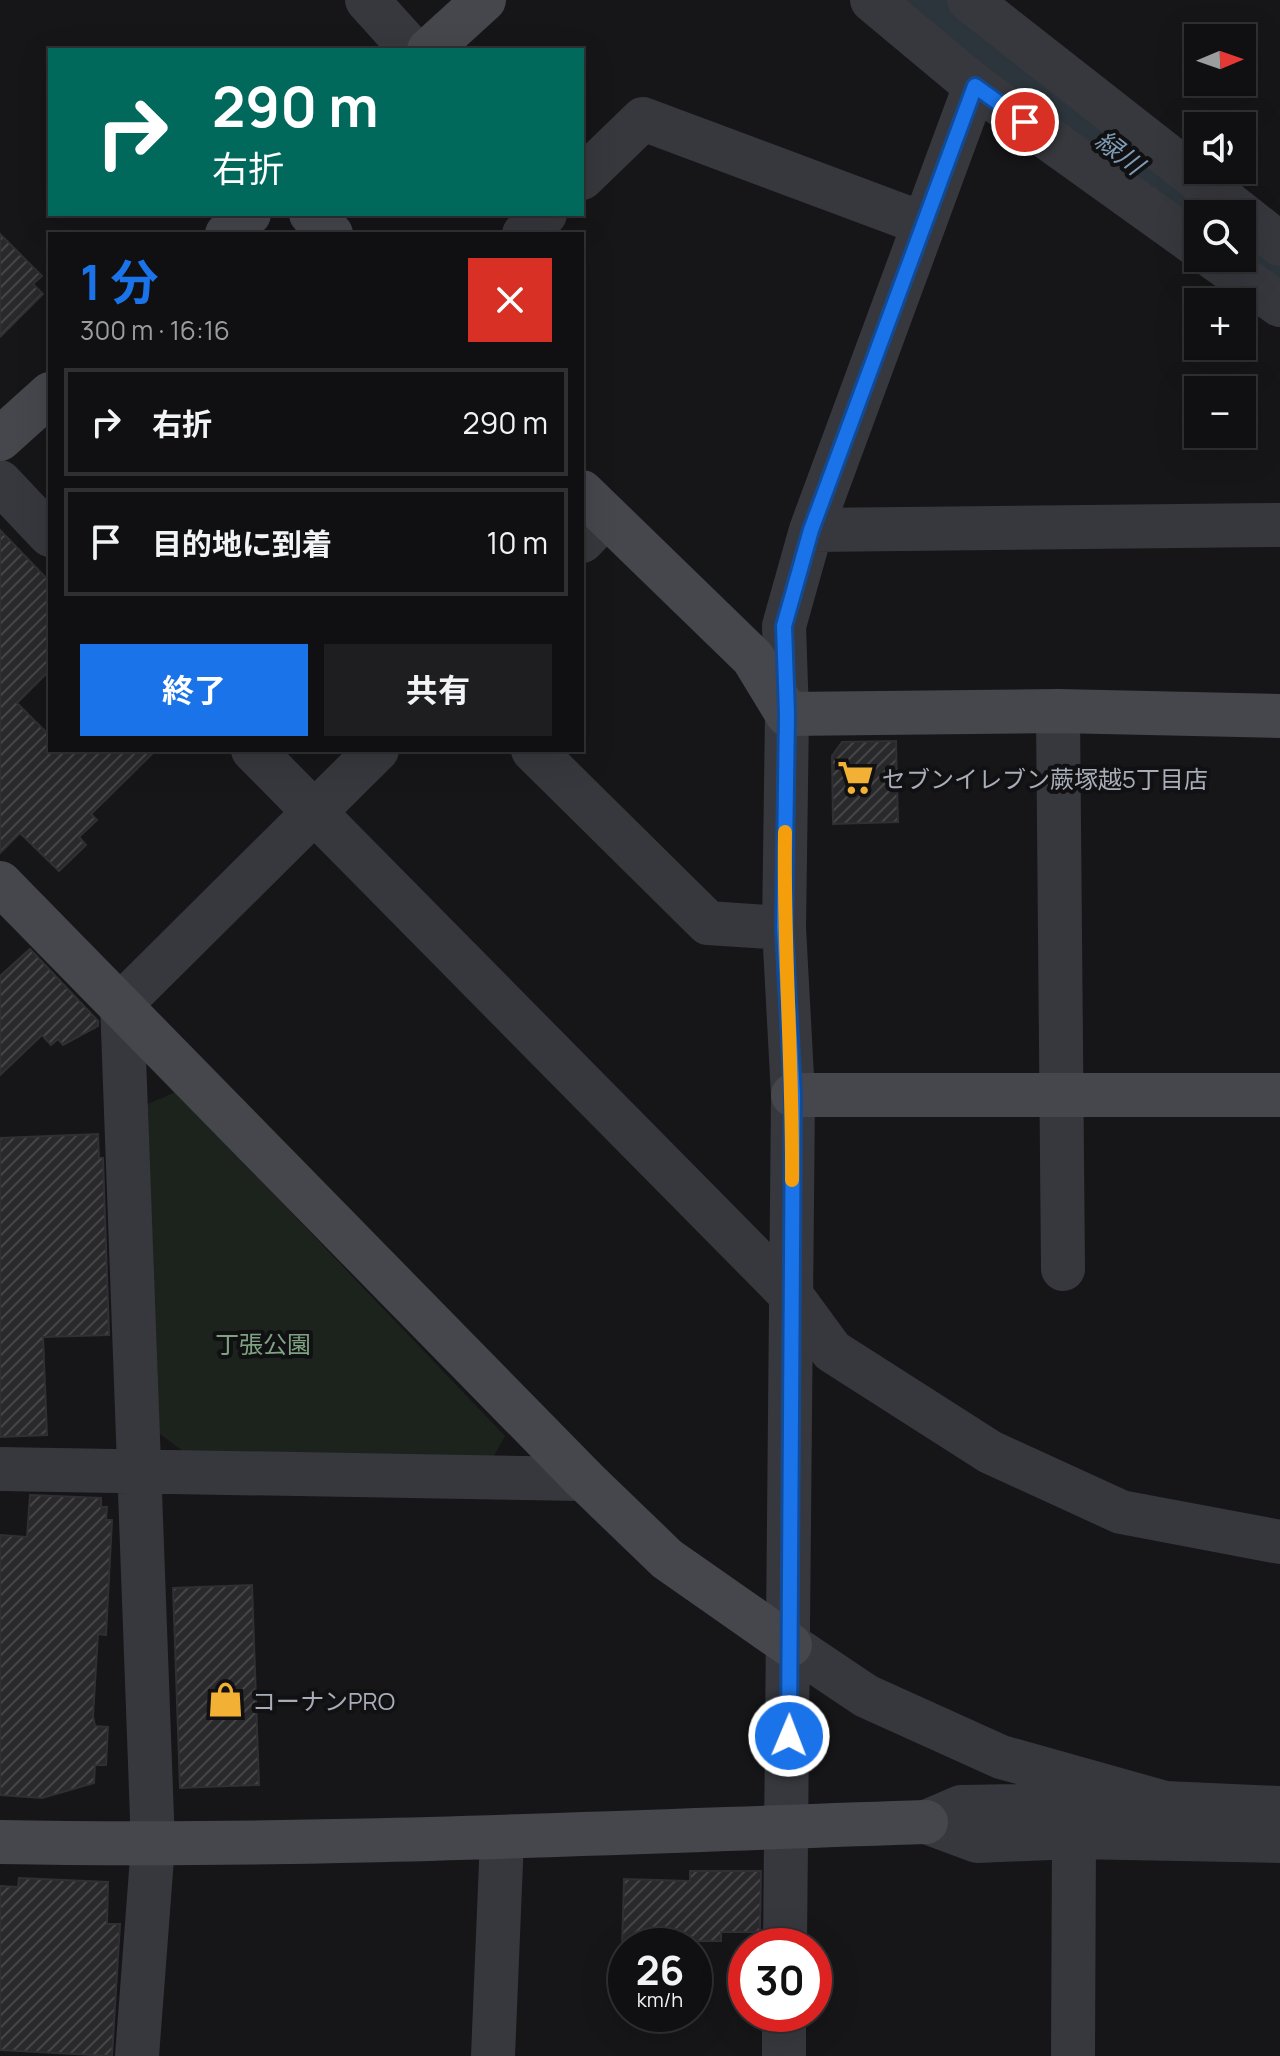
<!DOCTYPE html>
<html lang="ja">
<meta charset="utf-8">
<style>
body{margin:0;font-family:Manrope,"Noto Sans JP",sans-serif;background:#1e1e20;color:#f1f3f6;height:100vh;display:flex;flex-direction:column;font-size:30px;white-space:nowrap}
*{box-sizing:border-box;margin:0}
p{font-size:26px;color:#9c9d9f}
.icon{flex:none;width:44px;height:44px;fill:none;stroke:currentColor;stroke-width:2;stroke-linecap:round;stroke-linejoin:round}
.map{position:relative;flex:1;overflow:hidden}
.drawer{position:absolute;left:48px;top:232px;width:536px;height:520px;display:flex;flex-direction:column;background:#101012;border-radius:0px;box-shadow:0 8px 32px #0002,0 0 0 2px #303032}
.drawer>*{flex:none}
.guide{position:absolute;left:48px;top:48px;width:536px;height:168px;border-radius:0px;box-shadow:0 8px 32px #0002,0 0 0 2px #303032;background:#00695c;color:#fff;overflow:hidden}
.needle{width:52px;rotate:88deg}
.controls{position:absolute;left:1184px;top:24px;display:grid;gap:16px}
.controls a{display:grid;place-items:center;width:72px;height:72px;border-radius:0px;background:#101012;box-shadow:0 8px 32px #0002,0 0 0 2px #303032;font-size:40px}
.speed{position:absolute;left:608px;top:1928px;display:flex;gap:16px;font-size:40px;font-weight:700;text-align:center}
.speed>*{display:grid;place-content:center;width:104px;height:104px;border-radius:50%;background:#101012;box-shadow:0 8px 32px #0002,0 0 0 2px #303032;line-height:1}
.speed small{font-size:20px;font-weight:400}
.speed .limit{border:12px solid #d22;background:#fff;color:#111}
.pin{position:absolute;display:grid;place-items:center;width:68px;height:68px;color:#fff;margin:-34px;border:4px solid #fff;border-radius:50%;box-shadow:0 2px 8px #0007}
.me{position:absolute;width:88px;margin:-44px;rotate:1deg;stroke-linejoin:round;filter:drop-shadow(0 0 6px #0008)}
.turn{display:flex;align-items:center;gap:28px;height:168px;padding:0 32px;font-size:36px}
.turn .icon{width:104px;height:104px;stroke-width:2.5}
.turn b{display:block;font-size:56px;line-height:68px}
.round{display:grid;place-items:center;flex:none;width:84px;height:84px;border-radius:0px;background:#1e1e20}
.summary{display:flex;align-items:center;justify-content:space-between;height:136px;padding:0 32px}
h1{font-size:48px;font-weight:700;line-height:60px;color:#1a73e8}
.primary-button{display:flex;gap:16px;margin-top:auto;padding:16px 32px}
.primary-button a{flex:1;height:92px;border-radius:0px;background:#1a73e8;color:#fff;font-size:32px;font-weight:700;line-height:92px;text-align:center}
.primary-button a+a{background:#1e1e20;color:#f1f3f6}
ul{padding:0;list-style:none}
li{display:flex;align-items:center;gap:24px;height:108px;margin:0 16px 12px;padding:0 16px;border:4px solid #303032;border-radius:0px}
li div{flex:1}
li b{display:block;font-size:30px}
li em{font-style:normal}
.map>svg:first-child{display:block}
.green{fill:#1c231d}
.lines{fill:none;stroke-linecap:round;stroke-linejoin:round}
.river{stroke:#2c353c;stroke-width:70}
.building{fill:url(#building-hatch);stroke:#303034;stroke-width:2}
.street{stroke:#37383d;stroke-width:44}
.secondary{stroke:#45474d;stroke-width:44}
.route-casing{stroke:#114b97;stroke-width:20}
.route{stroke:#1a73e8;stroke-width:14}
.slow{stroke:#f59e0b;stroke-width:14}
.labels{text-anchor:middle;dominant-baseline:central;stroke-width:8;stroke-linejoin:round;paint-order:stroke}
.poi-label{font-size:24px;fill:#a8adb8;stroke:#111113;text-anchor:start}
.park-label{font-size:24px;fill:#7fa381;stroke:#111113}
.water-label{font-size:26px;font-style:italic;fill:#7f9bb3;stroke:#111113}
</style>
<div class="map">
<svg width="1280" height="2056" viewBox="0 0 1280 2056">
<defs>
<pattern id="building-hatch" width="6" height="6" patternUnits="userSpaceOnUse" patternTransform="scale(2)"><rect width="6" height="6" fill="#29292c"/><path d="M-1 1l2-2M0 6l6-6M5 7l2-2" fill="none" stroke="#454548"/></pattern>
</defs>
<rect width="100%" height="100%" fill="#161618"/>
<path class="green" d="M176 1092 505 1436 491 1461 187 1454 156 1431 143 1106Z"/>
<g class="lines">
<path class="river" d="M928 0 1199 214
M1242 248 1280 278"/>
</g>
<path class="building" d="M0 234 42 276 33 284 43 294 0 337Z
M0 530 50 582V670L17 703 50 736V750H156L91 814 97 820 79 837 86 845 59 871 20 833 0 853Z
M896 741 898 822 833 824 832 756 842 742Z
M30 949 98 1021V1026L63 1045 58 1039 51 1045 42 1035 0 1075V976Z
M98 1134 99 1158H103L109 1335 43 1337 47 1435 0 1437V1138Z
M30 1495 101 1498V1507H107L106 1520H112L106 1635 98 1634 93 1716 95 1726 108 1727 106 1765H95L94 1783 42 1798 0 1795V1535L27 1537Z
M252 1585 259 1785 180 1788 173 1588Z
M690 1871H761L760 1932H721V1941H677V1946H622L624 1879 690 1881Z
M19 1878 108 1882 107 1924H120L112 2056 0 2050V1886L18 1887Z"/>
<g class="lines">
<path class="street" d="M367 0 412 50
M872 0 975 86 1198 246
M969 0 1242 214
M582 178 643 119 924 224
M1242 214 1280 244
M524 234 545 214
M1214 258 1280 305
M0 482 50 535
M811 530 1280 525
M582 541 606 516
M1058 711 1063 1269
M253 750 791 1295 832 1351 990 1452 1121 1512 1280 1542
M533 750 708 923 784 928
M0 1469 584 1479
M790 1645 866 1696 1001 1757 1165 1803
M926 1822 977 1841 1074 1837 1280 1841
M926 1822 961 1807 1165 1803 1280 1808
M785 1946 793 1095 784 928 787 714 784 626 811 530 975 86
M137 2056 153 1845 122 1003 377 750
M493 2056 502 1838
M784 2056V2014
M1073 2056 1074 1837"/>
<path class="secondary" d="M429 50 484 0
M311 214 331 234
M227 234 249 214
M0 439 50 394
M582 492 753 658 787 714 1058 711 1280 716
M0 883 584 1479 667 1559 790 1645
M793 1095H1280
M0 1842C309 1848 617 1832 926 1822"/>
</g>
<g class="lines">
<defs>
<path id="route" d="M789 1736 793 1095 784 928 787 714 784 626 811 530 975 86 1025 122"/>
</defs>
<use href="#route" class="route-casing"/>
<use href="#route" class="route"/>
<path class="slow" d="M785 832C783 948 793 1064 792 1180"/>
</g>
<defs>
<symbol id="supermarket-bare" viewBox="-9 -9 18 18"><path d="M-6-5.5h2.5l.6 2H6L4.5 2H-2.5L-4.4-4H-6ZM-1.5 3.2a1.3 1.3 0 1 0 .1 0ZM3 3.2a1.3 1.3 0 1 0 .1 0Z" fill="#f2b134" stroke="#111113" stroke-width="2.5" paint-order="stroke"/></symbol>
<symbol id="shop-bare" viewBox="-9 -9 18 18"><path d="M-5-2.5h2.3a2.7 3.5 0 0 1 5.4 0H5L5.5 6h-11ZM-1.5-2.5h3a1.5 2.3 0 0 0-3 0Z" fill="#f2b134" stroke="#111113" stroke-width="2.5" paint-order="stroke"/></symbol>
</defs>
<g fill-rule="evenodd">
<use href="#supermarket-bare" x="830" y="752" width="51" height="51"/>
<use href="#shop-bare" x="200" y="1674" width="51" height="51"/>
</g>
<g class="labels">
<g class="poi-label">
<text x="882" y="778">セブンイレブン蕨塚越5丁目店</text>
<text x="252" y="1700">コーナンPRO</text>
</g>
<g class="park-label">
<text x="263" y="1343">丁張公園</text>
</g>
<g class="water-label">
<text transform="translate(1120 152) rotate(38)">緑川</text>
</g>
</g>
</svg>
<div class="controls">
<a><svg class="needle" viewBox="-14 -14 28 28"><path d="M0-13l5 13h-10z" fill="#e53935"/><path d="M0 13l5-13h-10z" fill="#9c9d9f"/></svg></a>
<a><svg class="icon" aria-label="sound" viewBox="0 0 24 24"><path d="M4 9h4l5-4v14l-5-4H4zM17 9q2 3 0 6"/></svg></a>
<a><svg class="icon" aria-label="search" viewBox="0 0 24 24"><circle cx="10" cy="10" r="6"/><path d="M15 15l6 6"/></svg></a>
<a>+</a>
<a>−</a>
</div>
<div class="speed"><div>26<small>km/h</small></div><div class="limit">30</div></div>
<div class="pin" style="left:1025px;top:122px;background:#d93025"><svg class="icon" aria-label="arrive" viewBox="0 0 24 24"><path d="M6 21V4h12l-3 4 3 4H6"/></svg></div>
<svg class="me" style="left:789px;top:1736px" viewBox="-20 -20 40 40"><circle r="17" fill="#1a73e8" stroke="#fff" stroke-width="3"/><path d="M0-11L8 9 0 5-8 9z" fill="#fff"/></svg>
<div class="guide">
<div class="turn"><svg class="icon" aria-label="right" viewBox="0 0 24 24"><path d="M7 20v-9h11M14 6l5 5-5 5"/></svg><div><b>290 m</b>右折</div></div>
</div>
<section class="drawer">
<div class="summary"><div><h1>1 分</h1><p>300 m · 16:16</p></div><a class="round" style="background:#d93025;color:#fff"><svg class="icon" aria-label="close" viewBox="0 0 24 24"><path d="M6 6l12 12M18 6L6 18"/></svg></a></div>
<ul>
<li><svg class="icon" aria-label="right" viewBox="0 0 24 24"><path d="M7 20v-9h11M14 6l5 5-5 5"/></svg><div><b>右折</b></div><em>290 m</em></li>
<li><svg class="icon" aria-label="arrive" viewBox="0 0 24 24"><path d="M6 21V4h12l-3 4 3 4H6"/></svg><div><b>目的地に到着</b></div><em>10 m</em></li>
</ul>
<div class="primary-button"><a>終了</a><a>共有</a></div>
</section>
</div>
